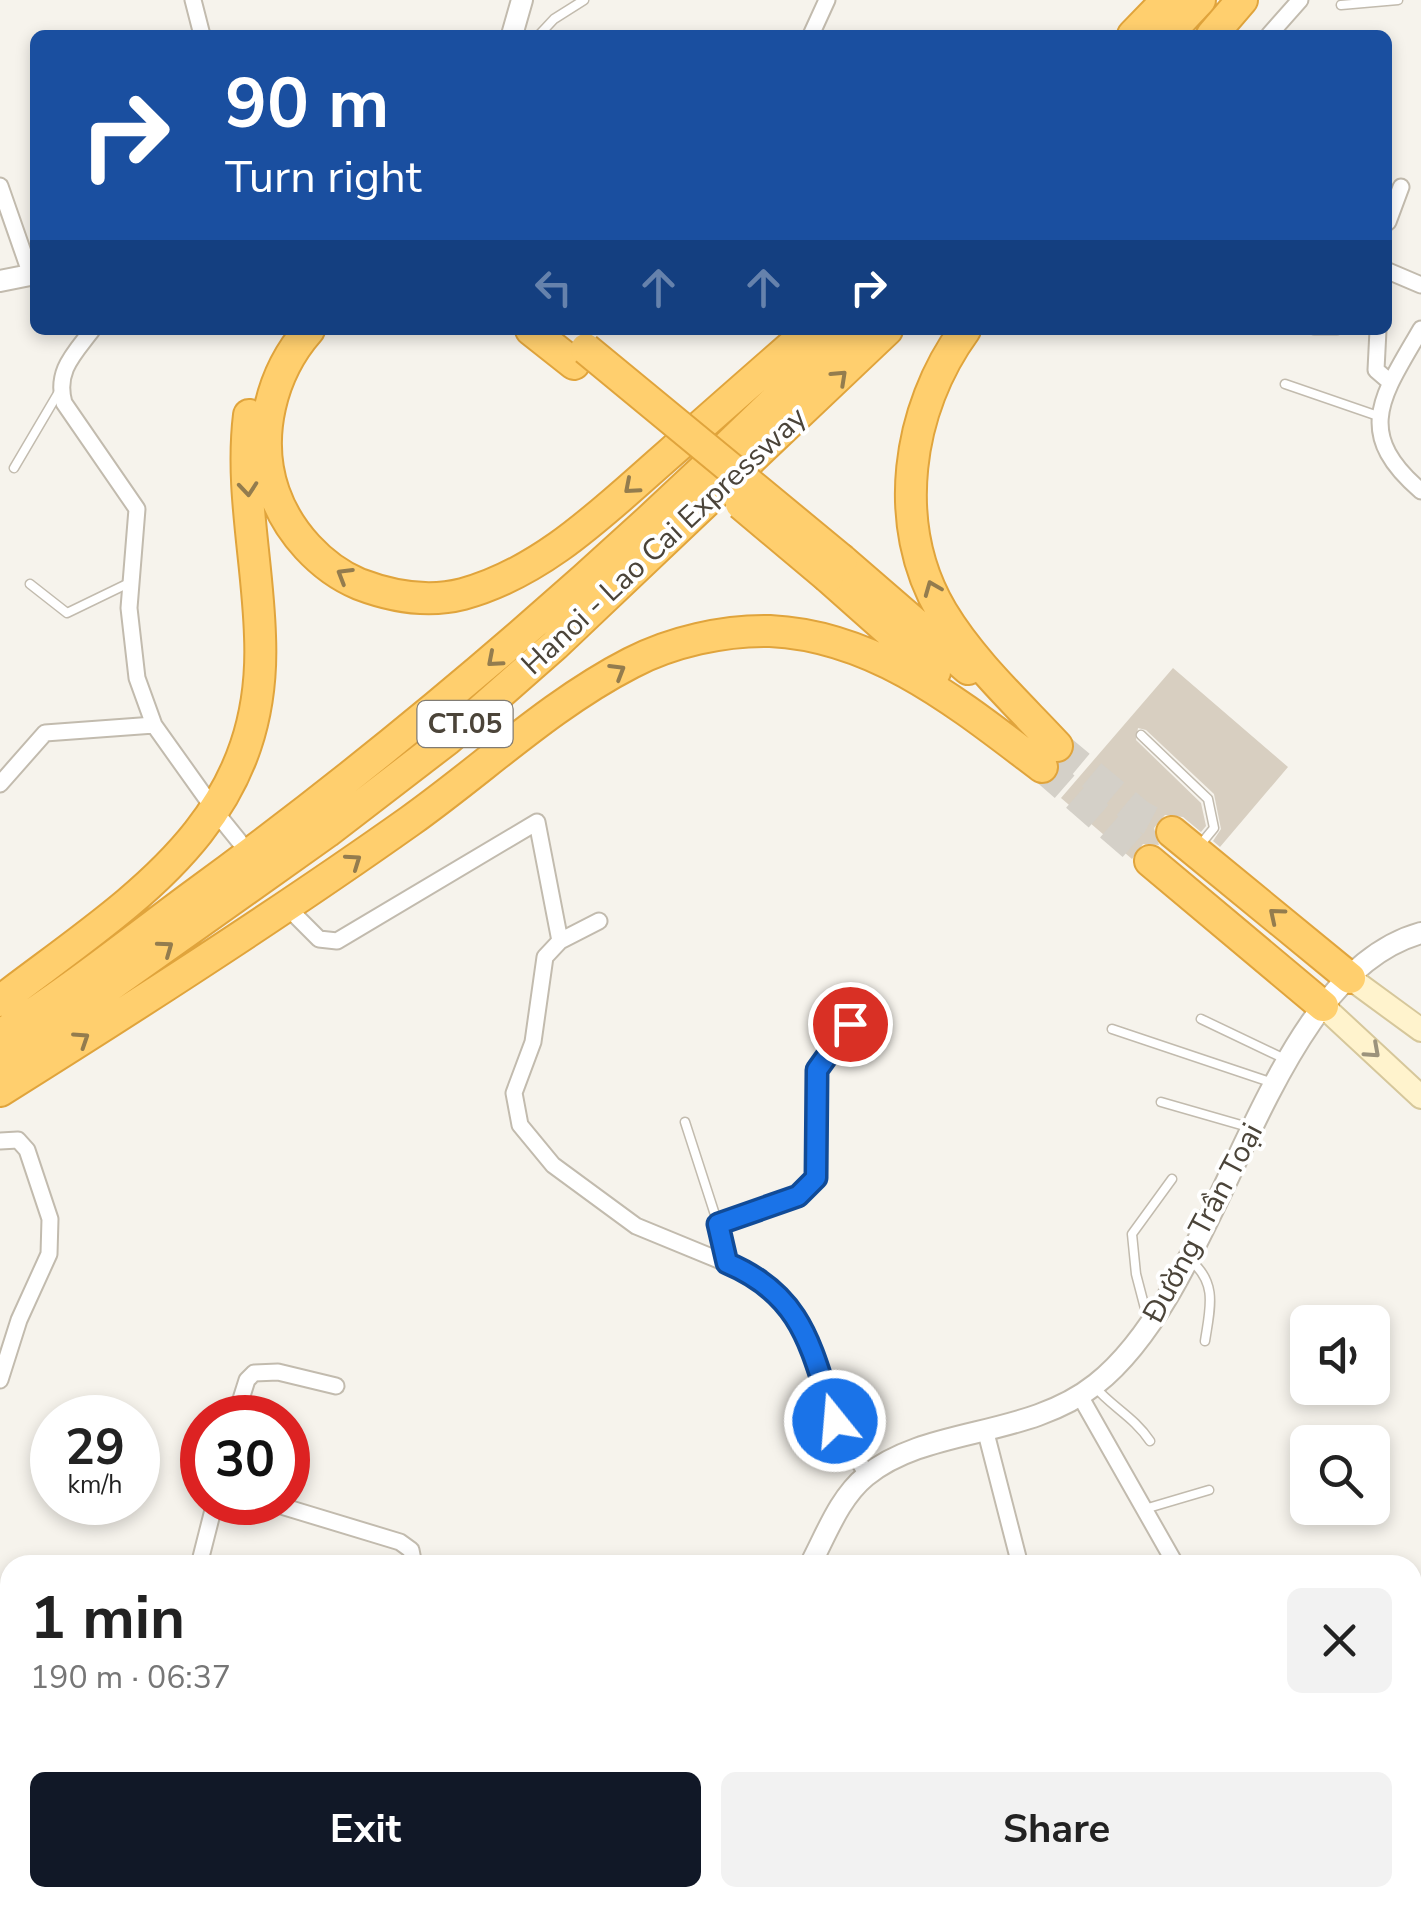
<!DOCTYPE html>
<meta charset="utf-8">
<style>
body{margin:0;font-family:"Nunito Sans",sans-serif;background:#f2f2f2;color:#222;height:100vh;display:flex;flex-direction:column;font-size:38px;white-space:nowrap}
*{box-sizing:border-box;margin:0}
p{font-size:32px;color:#767676}
.icon{flex:none;width:55px;height:55px;fill:none;stroke:currentColor;stroke-width:2;stroke-linecap:round;stroke-linejoin:round}
.map{position:relative;flex:1;overflow:hidden}
.details{position:absolute;left:0px;top:1555px;width:1422px;height:352px;display:flex;flex-direction:column;background:#fff;border-radius:30px 30px 0 0;box-shadow:0 5px 15px #0003}
.details>*{flex:none}
.guide{position:absolute;left:30px;top:30px;width:1362px;height:305px;border-radius:15px;box-shadow:0 5px 15px #0003;background:#1a4fa0;color:#fff;overflow:hidden}
.controls{position:absolute;left:1290px;top:1305px;display:grid;gap:20px}
.controls a{display:grid;place-items:center;width:100px;height:100px;border-radius:15px;background:#fff;box-shadow:0 5px 15px #0003;font-size:50px}
.speed{position:absolute;left:30px;top:1395px;display:flex;gap:20px;font-size:50px;font-weight:700;text-align:center}
.speed>*{display:grid;place-content:center;width:130px;height:130px;border-radius:50%;background:#fff;box-shadow:0 5px 15px #0003;line-height:1}
.speed small{font-size:25px;font-weight:400}
.speed .limit{border:15px solid #d22;background:#fff;color:#111}
.pin{position:absolute;display:grid;place-items:center;width:85px;height:85px;color:#fff;margin:-42px;border:5px solid #fff;border-radius:50%;box-shadow:0 2px 10px #0007}
.me{position:absolute;width:110px;margin:-55px;rotate:343deg;stroke-linejoin:round;filter:drop-shadow(0 0 8px #0008)}
.turn{display:flex;align-items:center;gap:35px;height:210px;padding:0 30px;font-size:45px}
.turn .icon{width:130px;height:130px;stroke-width:2.5}
.turn b{display:block;font-size:70px;line-height:85px}
.lanes{display:flex;align-items:center;height:95px;padding:0 30px;background:#0003;justify-content:center;gap:50px;direction:ltr}
.lanes .off{opacity:.35}
.round{display:grid;place-items:center;flex:none;width:105px;height:105px;border-radius:15px;background:#f2f2f2}
.head{display:flex;align-items:center;justify-content:space-between;height:170px;padding:0 30px}
h1{font-size:60px;font-weight:700;line-height:75px}
.button{display:flex;gap:20px;margin-top:auto;padding:20px 30px}
.button a{flex:1;height:115px;border-radius:15px;background:#111827;color:#fff;font-size:40px;font-weight:700;line-height:115px;text-align:center}
.button a+a{background:#f2f2f2;color:#222}
.map>svg:first-child{display:block}
.building{fill:#d8cfc1}
.lines{fill:none;stroke-linecap:round;stroke-linejoin:round}
.motorway-tunnel{stroke:#d4d0c8;stroke-width:30;stroke-dasharray:30 15;stroke-linecap:butt}
.service-casing{stroke:#c2bbae;stroke-width:11}
.minor-casing{stroke:#c2bbae;stroke-width:19}
.tertiary-casing{stroke:#c2bbae;stroke-width:24}
.secondary-casing{stroke:#d6c79b;stroke-width:26}
.motorway-casing{stroke:#e0a43c;stroke-width:34}
.service{stroke:#fff;stroke-width:8}
.minor{stroke:#fff;stroke-width:15}
.tertiary{stroke:#fff;stroke-width:20}
.secondary{stroke:#fff3cd;stroke-width:22}
.motorway{stroke:#ffcf6e;stroke-width:30}
.motorway-bridge-casing{stroke:#e0a43c;stroke-width:34;stroke-linecap:butt}
.motorway-bridge{stroke:#ffcf6e;stroke-width:30}
.oneway{stroke:#937c4e}
.oneway2{stroke:#9c937c}
.route-casing{stroke:#114b97;stroke-width:25}
.route{stroke:#1a73e8;stroke-width:18}
.labels{text-anchor:middle;dominant-baseline:central;stroke-width:8;stroke-linejoin:round;paint-order:stroke}
.shield{fill:#fff;stroke:#817c74;stroke-width:2.5}
.shield-label{font-size:28px;font-weight:bold;fill:#4b4439}
.street-label{font-size:30px;fill:#4b4439;stroke:#fff}
</style>
<div class="map">
<svg width="1421" height="1906" viewBox="0 0 1421 1906">
<rect width="100%" height="100%" fill="#f6f3ec"/>
<path class="building" d="M1173 668 1288 767 1220 847 1213 841 1221 829 1214 794 1146 730 1138 728 1136 740 1201 803 1206 826 1201 832 1183 817 1165 815 1154 828 1159 845 1143 844 1132 859 1061 798Z"/>
<g class="lines">
<path class="motorway-tunnel" d="M1057 746 1140 815 1172 832
M1042 767 1150 861"/>
<defs>
<path id="service" d="M1341 5 1398 0
M539 35 554 19 584 0
M1314 330H1337
M1285 384 1378 416
M14 468 60 390
M30 584 67 613 129 583
M1141 735 1208 799 1214 828 1200 845
M1201 1019 1287 1060
M1112 1029 1273 1083
M1161 1102 1248 1127
M685 1122 718 1224
M1190 1260C1218 1283 1210 1308 1205 1341
M1147 1316 1136 1274 1132 1234 1172 1179
M1094 1386C1112 1407 1134 1417 1150 1441
M1148 1508 1209 1490"/>
<path id="minor" d="M193 0 202 35
M811 35 827 0
M1269 35 1300 0
M0 186 31 275
M1388 222 1401 187
M1388 271 1421 285
M1421 329C1383 395 1352 432 1421 491
M92 330C74 354 55 371 64 403L137 509 129 608 137 678 154 725 206 798
M1378 330 1376 370 1390 382
M0 784 45 733 154 725
M222 820 239 841
M297 917 319 939 337 941 537 822 560 941
M599 921 560 941 545 957 533 1042 514 1093 520 1125 553 1165 636 1226 743 1270 778 1297 812 1345 835 1421 867 1475
M0 1141 18 1140 27 1150 50 1219 49 1254 19 1320 0 1380
M727 1263 718 1224 798 1196 815 1178 817 1070 849 1024
M1080 1396 1176 1565
M235 1418 247 1380 254 1373 278 1372 336 1386
M986 1433 1020 1565
M268 1502 400 1542 411 1550 414 1565
M199 1565 215 1502
M1066 1898 1076 1906
M1305 1906 1311 1898"/>
<path id="tertiary" d="M512 35 522 0
M0 281 35 274
M810 1565C826 1535 839 1498 866 1476 927 1426 1027 1439 1096 1384 1225 1282 1263 977 1421 933
M712 1898V1906"/>
<path id="secondary" d="M1350 978 1421 1030
M1323 1006 1421 1097"/>
<path id="motorway" d="M1133 35 1167 0
M1167 35 1200 0
M1212 35 1242 0
M309 330C271 373 255 437 274 492 288 532 321 568 359 584 393 597 428 603 463 594 544 572 606 509 668 455 715 413 762 372 810 330
M531 330 574 364
M965 330C907 409 890 524 942 612 972 662 1018 704 1057 746
M842 560 968 669
M828 577 935 672
M1172 832 1350 978
M1150 861 1323 1006
M0 1001C132 900 268 823 260 636 258 562 240 489 249 415
M0 1035C66 994 128 944 190 898 425 727 642 536 846 330
M0 1064 327 832 448 739 555 645 887 330
M0 1091C139 1004 276 916 410 821 483 769 551 704 631 663 671 642 724 630 770 631 877 636 960 705 1042 767"/>
</defs>
<use href="#service" class="service-casing"/>
<use href="#minor" class="minor-casing"/>
<use href="#tertiary" class="tertiary-casing"/>
<use href="#secondary" class="secondary-casing"/>
<use href="#motorway" class="motorway-casing"/>
<use href="#service" class="service"/>
<use href="#minor" class="minor"/>
<use href="#tertiary" class="tertiary"/>
<use href="#secondary" class="secondary"/>
<use href="#motorway" class="motorway"/>
<defs>
<path id="motorway-bridge" d="M586 349 842 560
M741 504 828 577"/>
</defs>
<use href="#motorway-bridge" class="motorway-bridge-casing"/>
<use href="#motorway-bridge" class="motorway-bridge"/>
</g>
<defs><path id="oneway-chevron" d="M-2-3.5L2.5 0L-2 3.5" fill="none" stroke-width="1.6" stroke-linecap="round" stroke-linejoin="round" transform="scale(2.5)"/></defs>
<g class="oneway">
<use href="#oneway-chevron" transform="translate(840 377) rotate(-43)"/>
<use href="#oneway-chevron" transform="translate(631 487) rotate(139)"/>
<use href="#oneway-chevron" transform="translate(248 489) rotate(85)"/>
<use href="#oneway-chevron" transform="translate(344 575) rotate(-149)"/>
<use href="#oneway-chevron" transform="translate(932 588) rotate(-112)"/>
<use href="#oneway-chevron" transform="translate(494 660) rotate(139)"/>
<use href="#oneway-chevron" transform="translate(618 671) rotate(-31)"/>
<use href="#oneway-chevron" transform="translate(354 861) rotate(-35)"/>
<use href="#oneway-chevron" transform="translate(1276 915) rotate(-140)"/>
<use href="#oneway-chevron" transform="translate(166 948) rotate(-36)"/>
<use href="#oneway-chevron" transform="translate(82 1039) rotate(-33)"/>
</g>
<use class="oneway2" href="#oneway-chevron" transform="translate(1373 1051) rotate(42)"/>
<g class="lines">
<defs>
<path id="route" d="M835 1421C811 1350 805 1296 727 1263L718 1224 798 1196 816 1178 817 1070 850 1024"/>
</defs>
<use href="#route" class="route-casing"/>
<use href="#route" class="route"/>
</g>
<g class="labels">
<rect class="shield" x="417.5" y="701" width="95" height="46" rx="8"/>
<g class="shield-label">
<text x="465" y="724">CT.05</text>
</g>
<g class="street-label">
<text transform="translate(664 541) rotate(-43)">Hanoi - Lao Cai Expressway</text>
<text transform="translate(1203 1223) rotate(-62)">Đường Trần Toại</text>
</g>
</g>
</svg>
<div class="controls">
<a><svg class="icon" aria-label="sound" viewBox="0 0 24 24"><path d="M4 9h4l5-4v14l-5-4H4zM17 9q2 3 0 6"/></svg></a>
<a><svg class="icon" aria-label="search" viewBox="0 0 24 24"><circle cx="10" cy="10" r="6"/><path d="M15 15l6 6"/></svg></a>
</div>
<div class="speed"><div>29<small>km/h</small></div><div class="limit">30</div></div>
<div class="pin" style="left:850px;top:1024px;background:#d93025"><svg class="icon" aria-label="arrive" viewBox="0 0 24 24"><path d="M6 21V4h12l-3 4 3 4H6"/></svg></div>
<svg class="me" style="left:835px;top:1421px" viewBox="-20 -20 40 40"><circle r="17" fill="#1a73e8" stroke="#fff" stroke-width="3"/><path d="M0-11L8 9 0 5-8 9z" fill="#fff"/></svg>
<div class="guide">
<div class="turn"><svg class="icon" aria-label="right" viewBox="0 0 24 24"><path d="M7 20v-9h11M14 6l5 5-5 5"/></svg><div><b>90 m</b>Turn right</div></div>
<div class="lanes"><svg class="icon off" aria-label="left" viewBox="0 0 24 24"><path d="M17 20v-9H6M10 6l-5 5 5 5"/></svg><svg class="icon off" aria-label="ahead" viewBox="0 0 24 24"><path d="M12 20V5M6 11l6-6 6 6"/></svg><svg class="icon off" aria-label="ahead" viewBox="0 0 24 24"><path d="M12 20V5M6 11l6-6 6 6"/></svg><svg class="icon" aria-label="right" viewBox="0 0 24 24"><path d="M7 20v-9h11M14 6l5 5-5 5"/></svg></div>
</div>
<section class="details">
<div class="head"><div><h1>1 min</h1><p>190 m · 06:37</p></div><a class="round"><svg class="icon" aria-label="close" viewBox="0 0 24 24"><path d="M6 6l12 12M18 6L6 18"/></svg></a></div>
<div class="button"><a>Exit</a><a>Share</a></div>
</section>
</div>
